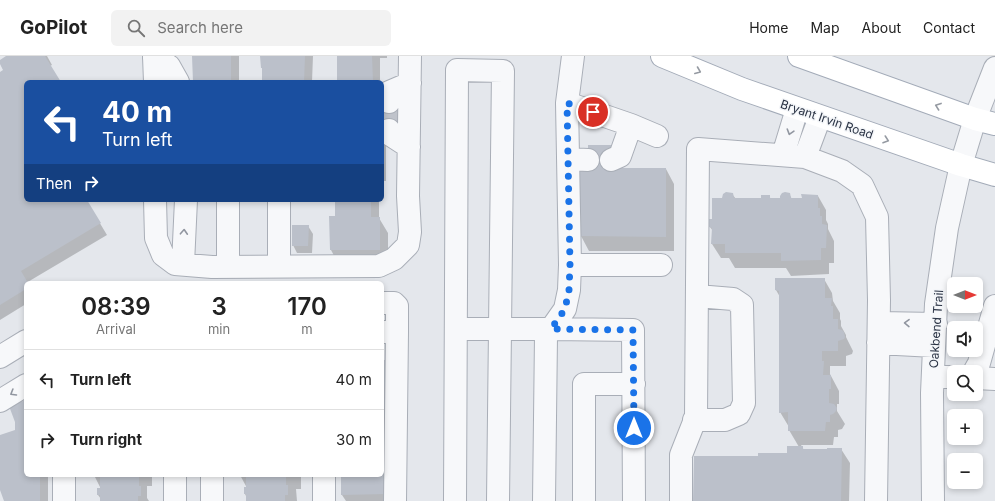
<!DOCTYPE html>
<meta charset="utf-8">
<style>
body{margin:0;font-family:Inter,sans-serif;background:#f2f2f2;color:#222;height:100vh;display:flex;flex-direction:column;font-size:15px;white-space:nowrap}
*{box-sizing:border-box;margin:0}
p{font-size:13px;color:#767676}
.icon{flex:none;width:22px;height:22px;fill:none;stroke:currentColor;stroke-width:2;stroke-linecap:round;stroke-linejoin:round}
.map{position:relative;flex:1;overflow:hidden}
.drawer{position:absolute;left:24px;top:225px;width:360px;height:196px;display:flex;flex-direction:column;background:#fff;border-radius:6px;box-shadow:0 2px 6px #0003}
.drawer>*{flex:none}
.hud{position:absolute;left:24px;top:24px;width:360px;height:122px;border-radius:6px;box-shadow:0 2px 6px #0003;background:#1a4fa0;color:#fff;overflow:hidden}
.needle{width:26px;rotate:90deg}
.fabs{position:absolute;left:947px;top:221px;display:grid;gap:8px}
.fabs a{display:grid;place-items:center;width:36px;height:36px;border-radius:6px;background:#fff;box-shadow:0 2px 6px #0003;font-size:20px}
.pin{position:absolute;display:grid;place-items:center;width:34px;height:34px;color:#fff;margin:-17px;border:2px solid #fff;border-radius:50%;box-shadow:0 1px 4px #0007}
.me{position:absolute;width:44px;margin:-22px;rotate:0deg;stroke-linejoin:round;filter:drop-shadow(0 0 3px #0008)}
.turn{display:flex;align-items:center;gap:14px;height:84px;padding:0 12px;font-size:18px}
.turn .icon{width:52px;height:52px;stroke-width:2.5}
.turn b{display:block;font-size:28px;line-height:34px}
.then{display:flex;align-items:center;height:38px;padding:0 12px;background:#0003;gap:8px;font-size:15px}
.eta{display:flex;justify-content:space-evenly;align-items:center;height:68px;text-align:center}
.eta b{font-size:24px;font-weight:600;line-height:28px}
ul{padding:0;list-style:none}
li{display:flex;align-items:center;gap:12px;height:60px;padding:0 12px;border-top:1px solid #e0e0e0}
li div{flex:1}
li b{display:block;font-size:15px}
li em{font-style:normal}
header{display:flex;align-items:center;gap:24px;box-sizing:border-box;height:56px;padding:0 20px;background:#fff;border-bottom:1px solid #e0e0e0}
header strong{font-size:19px}
nav{display:flex;gap:22px;margin-inline-start:auto;font-size:14px}
.search{width:280px;height:36px;background:#f2f2f2;display:flex;align-items:center;gap:10px;box-sizing:border-box;padding:0 14px;border-radius:6px;color:#767676;font-size:15px}
.map>svg:first-child{display:block}
.shadow{fill:#0003}
.building{fill:#bbc0ca}
.lines{fill:none;stroke-linecap:round;stroke-linejoin:round}
.minor-tunnel{stroke:#bfc3cb;stroke-width:22;stroke-dasharray:22 11;stroke-linecap:butt}
.minor-casing{stroke:#a9aeb7;stroke-width:24}
.major-casing{stroke:#a3abb8;stroke-width:24}
.minor{stroke:#f7f8fa;stroke-width:22}
.major{stroke:#fff;stroke-width:22}
.oneway{stroke:#959aa2}
.oneway2{stroke:#9196a0}
.route{stroke:#1a73e8;stroke-width:7;stroke-dasharray:0 12.6}
.labels{text-anchor:middle;dominant-baseline:central;stroke-width:3;stroke-linejoin:round;paint-order:stroke}
.street-label{font-size:12px;fill:#2b3445;stroke:#f4f6f9}
</style>
<header>
<strong>GoPilot</strong>
<div class="search"><svg class="icon" aria-label="search" viewBox="0 0 24 24"><circle cx="10" cy="10" r="6"/><path d="M15 15l6 6"/></svg>Search here</div>
<nav><a>Home</a><a>Map</a><a>About</a><a>Contact</a></nav>
</header>
<div class="map">
<svg width="995" height="445" viewBox="0 0 995 445">
<rect width="100%" height="100%" fill="#e4e7ec"/>
<path class="shadow" d="M8 0H47L52 9 50 10 59 26H26V144H86L107 179 26 227V248L0 264V17L4 14 0 5Z
M193 0H239V26H194Z
M261 0H313L312 26H263Z
M338 0H387V2H380V26H338Z
M382 47 386 89V125H382Z
M611 90 619 105V113H666L674 128V195H589L581 180V113Z
M732 138 736 143H762L769 140 771 143H781L789 138 792 143H803L818 140 826 154V164L828 168V173L834 185V207H829V218L791 220 786 212H735L729 202H721L712 188 713 175 710 171 723 143Z
M262 144H331V145H263Z
M336 144H379V162L388 177V208L339 209 331 194 336 161Z
M308 170 313 178 312 197H297L293 189Z
M824 223 832 237 833 245 840 257V263L841 265V270L846 279V281L853 295 852 298 846 300V310H830V318L839 335V348H837V355L845 368 842 373 838 374V381H834L833 389H801L804 394 841 393 850 407 849 445H694L759 401 788 398 799 391 789 374V371L780 356V241L776 234Z
M382 305H384L395 324 396 445H346L342 439V419H382Z
M26 345V419H48V445H5L0 431V380L16 375Z
M94 419H143V420H145V419H152V430H147V442L149 445H101V443L98 439 101 433Z
M240 419H301V433H296L297 445H247V442L245 438 247 432Z"/>
<path class="building" d="M6 0H45L61 26H26V144H87L101 167 21 215 28 227H26V233L0 249V16L3 14 0 8V4Z
M192 0H231V26H193Z
M260 0H305L304 26H262V12H261Z
M337 0H372L373 26H337Z
M382 46H402V74H382Z
M588 89H611V112H666V181L580 180V112H588Z
M726 136 733 137 734 142H761V139H770V142H780V140L782 137 785 136 790 137 791 142H802L801 138 818 139V152H820V160H822V168L827 169 826 192H821V204L781 205V197H725V188H711L712 172 709 171V163H712V142H722L723 138Z
M335 144H371V161H380V194H330L329 160H335Z
M292 169H309L308 190H292Z
M775 222H825V242H832L831 250H833V263H838V273L842 274 844 276 845 281 844 283 838 285V295H822V305H824L823 319H831V333H829V347L834 348 837 352 836 355 833 358 830 359V366H826L825 375H788V356L779 357V235L775 234Z
M382 304H385L386 438 341 439V419H382Z
M26 344V419H40V445H4L0 434V379L15 374V366L9 350Z
M787 390H803V393H827V392H842L841 445H693L694 400H758V397H787Z
M93 419H139V430H141V440H138V445H100V439H97V432H100V420H93Z
M246 419H286V429H288V439H285V445H246V438H244V431H246Z"/>
<g class="lines">
<path class="minor-tunnel" d="M389 74V46"/>
<defs>
<path id="minor" d="M154 0 155 26
M154 2 169 10 178 26
M389 46V36L410 27
M567 47 631 69 620 100 611 104
M631 69 657 80
M389 74V78L409 91
M783 99 797 53
M805 101 820 61
M568 103 588 104
M155 144 156 182 163 199 175 208 212 211 379 210 394 203 408 189 410 176 408 140 410 0
M228 144V211
M183 208 186 144
M570 209H661
M279 210V144
M382 247H394L397 250V276H383
M879 267 936 268
M456 273H551L633 274 634 445
M878 287 934 290
M0 301 26 285
M974 316 979 307 995 250
M933 321H954
M976 322 995 323
M0 345 26 329
M694 364H725L739 358 744 347 742 249 733 243 697 240
M64 419V445
M212 419V445
M324 419V445
M175 445V419
M395 445 397 276
M455 445 457 14 503 15 498 445
M544 445 546 280 565 253 569 234 570 209 567 47 573 0
M584 445V328H634
M681 445V399L696 361 698 93 805 101 842 115 862 129 877 161 879 244 876 445
M933 445 932 337 936 248 947 172 961 109 975 63 995 12"/>
<path id="major" d="M662 0 742 33 961 109 995 119
M799 0 975 63 995 68"/>
</defs>
<use href="#minor" class="minor-casing"/>
<use href="#major" class="major-casing"/>
<use href="#minor" class="minor"/>
<use href="#major" class="major"/>
</g>
<defs><path id="oneway-chevron" d="M-2-3.5L2.5 0L-2 3.5" fill="none" stroke-width="1.6" stroke-linecap="round" stroke-linejoin="round"/></defs>
<g class="oneway">
<use href="#oneway-chevron" transform="translate(698 15) rotate(22)"/>
<use href="#oneway-chevron" transform="translate(938 50) rotate(-160)"/>
<use href="#oneway-chevron" transform="translate(886 84) rotate(19)"/>
</g>
<g class="oneway2">
<use href="#oneway-chevron" transform="translate(790 76) rotate(107)"/>
<use href="#oneway-chevron" transform="translate(184 176) rotate(-87)"/>
<use href="#oneway-chevron" transform="translate(907 267) rotate(-179)"/>
<use href="#oneway-chevron" transform="translate(13 337) rotate(149)"/>
</g>
<g class="lines">
<path class="route" d="M593 56 567 47 570 209 569 234 565 253 551 273 633 274 634 372"/>
</g>
<g class="labels">
<g class="street-label">
<text transform="translate(827 63) rotate(19)">Bryant Irvin Road</text>
<text transform="translate(936 273) rotate(-86)">Oakbend Trail</text>
</g>
</g>
</svg>
<div class="fabs">
<a><svg class="needle" viewBox="-14 -14 28 28"><path d="M0-13l5 13h-10z" fill="#e53935"/><path d="M0 13l5-13h-10z" fill="#767676"/></svg></a>
<a><svg class="icon" aria-label="sound" viewBox="0 0 24 24"><path d="M4 9h4l5-4v14l-5-4H4zM17 9q2 3 0 6"/></svg></a>
<a><svg class="icon" aria-label="search" viewBox="0 0 24 24"><circle cx="10" cy="10" r="6"/><path d="M15 15l6 6"/></svg></a>
<a>+</a>
<a>−</a>
</div>
<div class="pin" style="left:593px;top:56px;background:#d93025"><svg class="icon" aria-label="arrive" viewBox="0 0 24 24"><path d="M6 21V4h12l-3 4 3 4H6"/></svg></div>
<svg class="me" style="left:634px;top:372px" viewBox="-20 -20 40 40"><circle r="17" fill="#1a73e8" stroke="#fff" stroke-width="3"/><path d="M0-11L8 9 0 5-8 9z" fill="#fff"/></svg>
<div class="hud">
<div class="turn"><svg class="icon" aria-label="left" viewBox="0 0 24 24"><path d="M17 20v-9H6M10 6l-5 5 5 5"/></svg><div><b>40 m</b>Turn left</div></div>
<div class="then">Then<svg class="icon" aria-label="right" viewBox="0 0 24 24"><path d="M7 20v-9h11M14 6l5 5-5 5"/></svg></div>
</div>
<section class="drawer">
<div class="eta">
<div><b>08:39</b><p>Arrival</p></div>
<div><b>3</b><p>min</p></div>
<div><b>170</b><p>m</p></div>
</div>
<ul>
<li><svg class="icon" aria-label="left" viewBox="0 0 24 24"><path d="M17 20v-9H6M10 6l-5 5 5 5"/></svg><div><b>Turn left</b></div><em>40 m</em></li>
<li><svg class="icon" aria-label="right" viewBox="0 0 24 24"><path d="M7 20v-9h11M14 6l5 5-5 5"/></svg><div><b>Turn right</b></div><em>30 m</em></li>
</ul>
</section>
</div>
